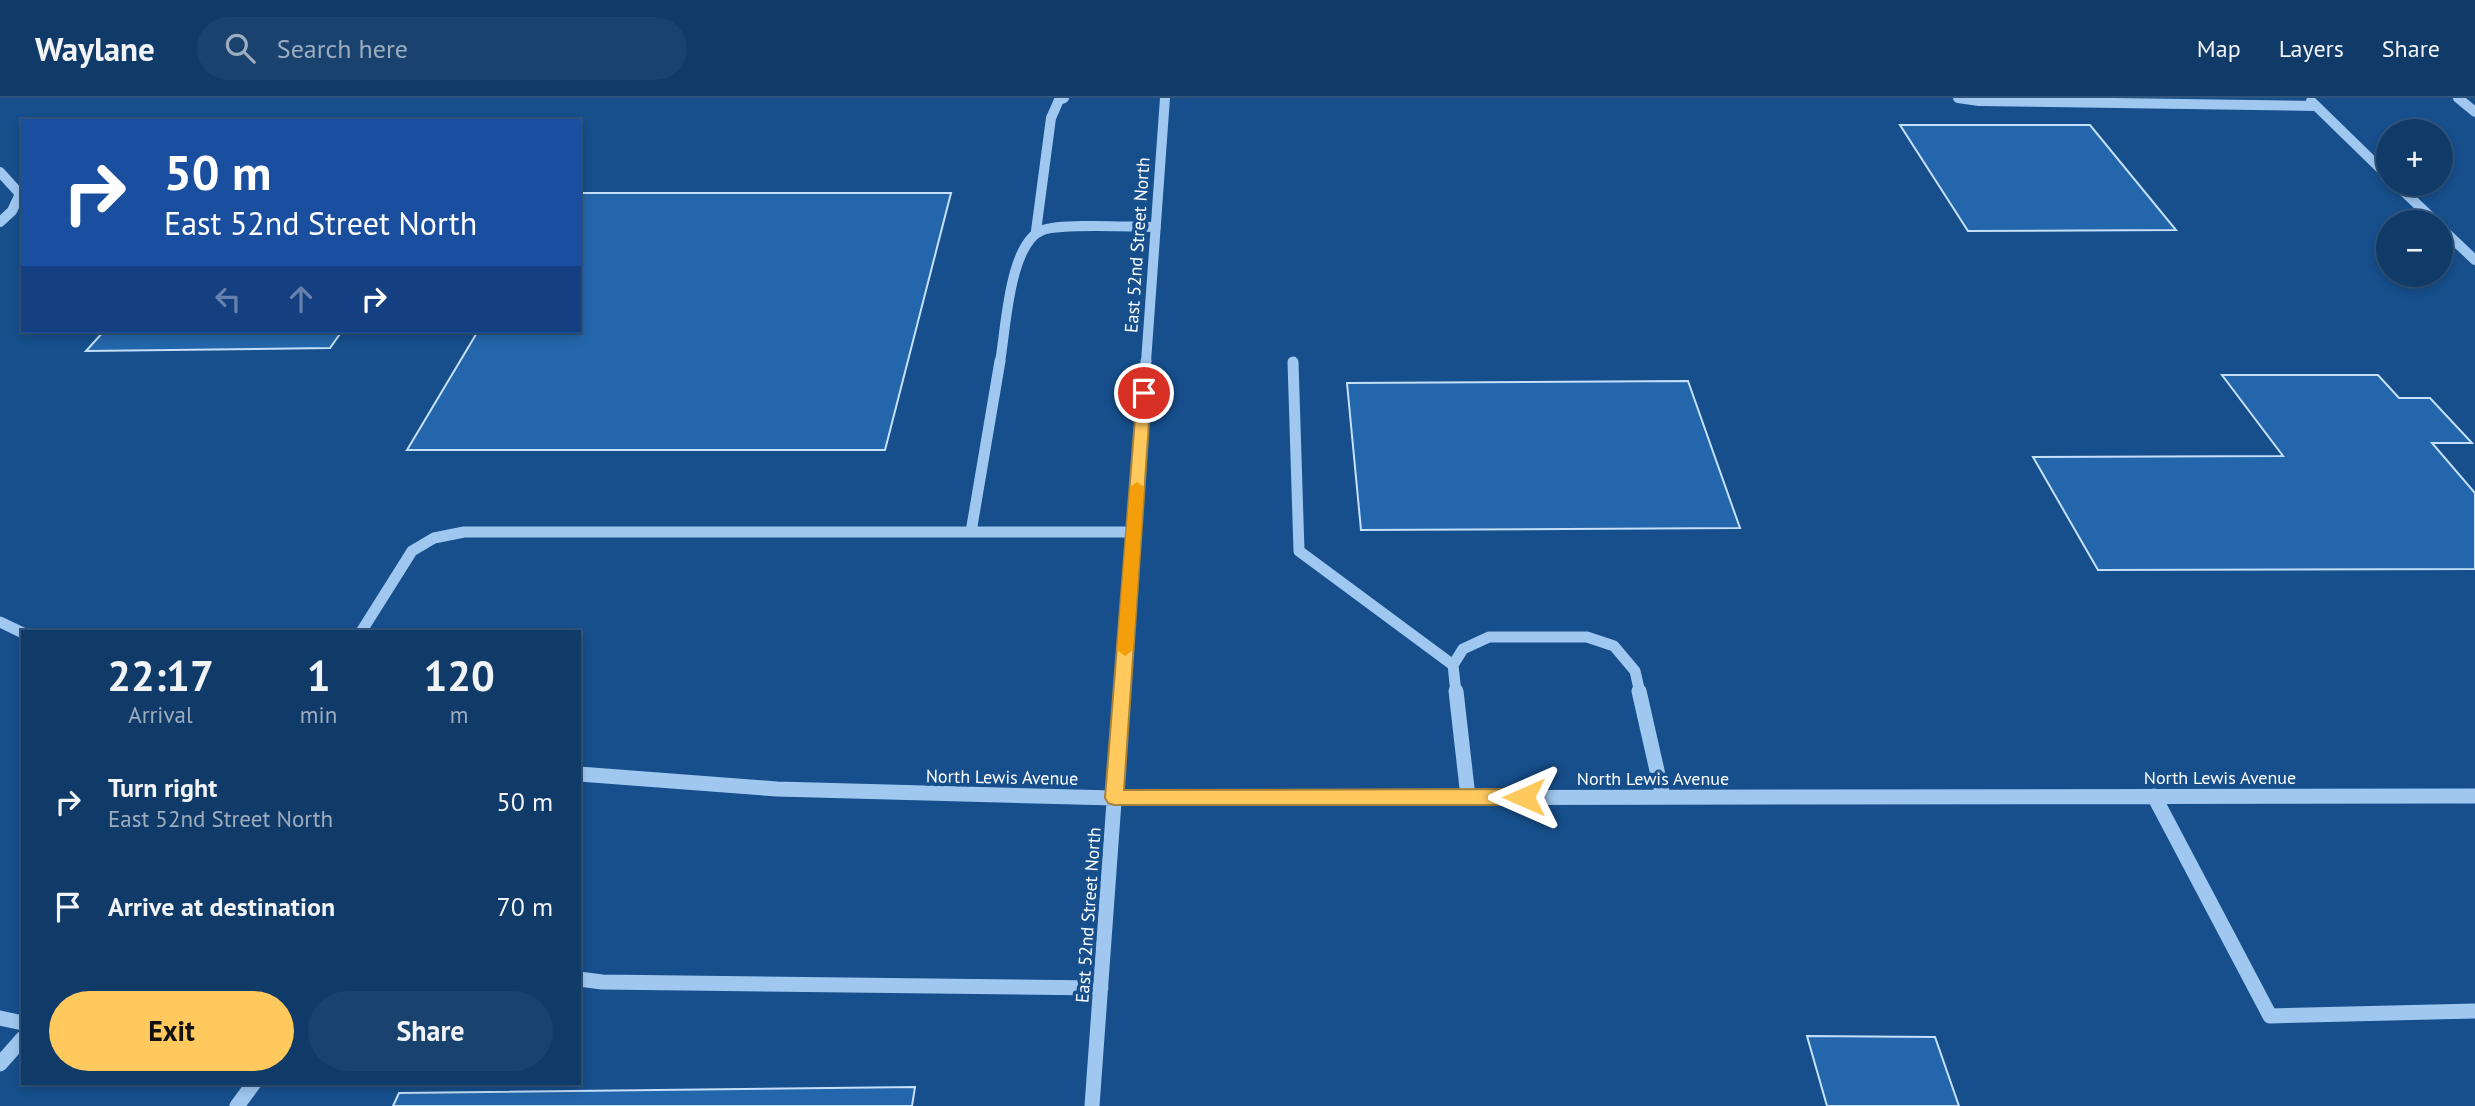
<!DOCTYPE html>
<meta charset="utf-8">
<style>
body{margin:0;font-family:"PT Sans",sans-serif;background:#19426f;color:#f1f3f6;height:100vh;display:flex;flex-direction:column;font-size:26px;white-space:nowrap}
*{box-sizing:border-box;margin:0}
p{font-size:23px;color:#9cadc0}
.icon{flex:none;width:38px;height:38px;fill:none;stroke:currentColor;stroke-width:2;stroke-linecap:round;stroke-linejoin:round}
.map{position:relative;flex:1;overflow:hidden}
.panel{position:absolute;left:21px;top:532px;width:560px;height:455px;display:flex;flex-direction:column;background:#103b69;border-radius:0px;box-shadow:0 4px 10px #0003,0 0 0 2px #30557d}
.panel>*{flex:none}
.banner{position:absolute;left:21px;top:21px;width:560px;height:214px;border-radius:0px;box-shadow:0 4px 10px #0003,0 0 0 2px #30557d;background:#1a4fa0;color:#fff;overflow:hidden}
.buttons{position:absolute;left:2376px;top:21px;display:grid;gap:14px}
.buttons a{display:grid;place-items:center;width:77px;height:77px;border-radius:50%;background:#103b69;box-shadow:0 4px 10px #0003,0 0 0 2px #30557d;font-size:35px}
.pin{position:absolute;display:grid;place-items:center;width:60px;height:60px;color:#fff;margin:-30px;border:4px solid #fff;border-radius:50%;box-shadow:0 2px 7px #0007}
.me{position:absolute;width:77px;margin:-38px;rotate:270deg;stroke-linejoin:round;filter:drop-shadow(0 0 5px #0008)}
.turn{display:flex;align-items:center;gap:24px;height:147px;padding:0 28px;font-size:32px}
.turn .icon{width:91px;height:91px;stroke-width:2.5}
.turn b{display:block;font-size:49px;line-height:60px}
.lanes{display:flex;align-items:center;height:66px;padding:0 28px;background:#0003;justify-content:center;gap:35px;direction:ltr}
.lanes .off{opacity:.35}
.eta{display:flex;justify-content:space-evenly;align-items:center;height:119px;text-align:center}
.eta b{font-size:42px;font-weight:800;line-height:49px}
.cta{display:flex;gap:14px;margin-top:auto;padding:14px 28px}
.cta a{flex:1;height:80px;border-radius:42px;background:#ffc95e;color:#111;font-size:28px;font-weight:800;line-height:80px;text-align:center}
.cta a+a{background:#19426f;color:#f1f3f6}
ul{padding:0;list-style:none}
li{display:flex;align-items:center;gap:21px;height:105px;padding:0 28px}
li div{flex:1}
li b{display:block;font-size:26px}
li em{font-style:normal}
header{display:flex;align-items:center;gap:42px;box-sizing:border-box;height:98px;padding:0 35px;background:#103b69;border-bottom:2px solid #30557d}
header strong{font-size:33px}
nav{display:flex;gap:38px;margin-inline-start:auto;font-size:24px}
.search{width:490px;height:63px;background:#19426f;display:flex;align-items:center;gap:18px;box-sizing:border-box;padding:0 24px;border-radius:38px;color:#9cadc0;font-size:26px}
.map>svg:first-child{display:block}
.building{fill:#2466ab;stroke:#c6e0fb;stroke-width:2}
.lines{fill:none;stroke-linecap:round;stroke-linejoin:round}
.minor-far2{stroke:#9fc7ef;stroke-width:10}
.minor-far1{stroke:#9fc7ef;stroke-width:11}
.minor{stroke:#9fc7ef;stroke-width:15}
.route{fill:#ffc95e;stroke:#a6833d;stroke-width:2}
.slow{fill:#f59e0b}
.labels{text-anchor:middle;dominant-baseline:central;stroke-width:7;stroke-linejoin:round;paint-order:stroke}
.street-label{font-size:18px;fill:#fff;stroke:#164f8c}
</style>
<header>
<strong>Waylane</strong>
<div class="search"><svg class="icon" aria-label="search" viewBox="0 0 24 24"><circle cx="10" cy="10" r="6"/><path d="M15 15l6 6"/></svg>Search here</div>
<nav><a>Map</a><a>Layers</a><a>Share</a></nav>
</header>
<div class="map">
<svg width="2475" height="1008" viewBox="0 0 2475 1008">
<rect width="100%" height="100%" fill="#164f8c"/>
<path class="building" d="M1900 27H2090L2176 132 1968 133Z
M579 95H951L885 352H407L478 233H579Z
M104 233H342L330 250 86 253Z
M2222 277H2378L2399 300H2430L2472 345H2432L2475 395V471L2098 472 2033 359 2283 358Z
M1688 283 1740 430 1361 432 1347 285Z
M1807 938 1935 939 1959 1008H1827Z
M915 989 912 1008H393L399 995Z"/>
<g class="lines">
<path class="minor-far2" d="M1958 0 1979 3 2316 8
M2458 0 2475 14
M2311 3 2389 79
M0 74 20 96 12 113 0 124
M2396 86 2436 124
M2441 130 2475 162
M1036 133 1051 20 1059 2 1064 0
M1000 264C1006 231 1009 144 1043 132 1061 125 1132 129 1156 129
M1146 264 1165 0"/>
<path class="minor-far1" d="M1293 264 1299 453 1453 567
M971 434 1000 263
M0 524 23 535
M361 534 412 453 434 440 464 434H1134
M1122 595 1146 263
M1456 595 1453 567 1463 551 1489 539H1587L1614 548 1635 573 1640 595"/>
<path class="minor" d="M1456 593 1468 699
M1639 593 1663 699
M579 676 777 691 1114 700 2475 698
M2154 698 2270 918 2475 913
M579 881 602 884 1101 890
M0 920 23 925
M0 966 23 940
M237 1008 254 985
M1092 1008 1122 593"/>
</g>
<path class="route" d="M1144 291 1151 295 1124 692 1524 691 1530 694 1533 699 1530 705 1524 707H1114L1108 705 1105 700 1137 295Z"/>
<path class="slow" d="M1137 384 1144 389 1133 552 1125 558 1117 552 1130 389Z"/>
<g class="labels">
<g class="street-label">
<text transform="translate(1137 147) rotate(-86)">East 52nd Street North</text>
<text transform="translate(1002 679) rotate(1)">North Lewis Avenue</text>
<text x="2220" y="679">North Lewis Avenue</text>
<text x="1653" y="680">North Lewis Avenue</text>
<text transform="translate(1088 817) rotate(-86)">East 52nd Street North</text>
</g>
</g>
</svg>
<div class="buttons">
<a>+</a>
<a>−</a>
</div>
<div class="pin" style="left:1144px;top:295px;background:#d93025"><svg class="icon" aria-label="arrive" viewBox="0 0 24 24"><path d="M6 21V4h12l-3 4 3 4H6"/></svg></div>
<svg class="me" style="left:1524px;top:699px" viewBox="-20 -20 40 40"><path d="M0-17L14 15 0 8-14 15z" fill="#ffc95e" stroke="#fff" stroke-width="4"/></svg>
<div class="banner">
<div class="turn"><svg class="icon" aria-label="right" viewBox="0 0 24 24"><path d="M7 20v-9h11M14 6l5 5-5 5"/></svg><div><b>50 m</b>East 52nd Street North</div></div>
<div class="lanes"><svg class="icon off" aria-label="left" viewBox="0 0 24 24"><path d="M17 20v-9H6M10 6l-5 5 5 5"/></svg><svg class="icon off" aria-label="ahead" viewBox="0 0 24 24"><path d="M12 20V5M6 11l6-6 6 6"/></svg><svg class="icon" aria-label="right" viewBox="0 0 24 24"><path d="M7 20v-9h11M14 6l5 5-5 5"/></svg></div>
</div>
<section class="panel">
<div class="eta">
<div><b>22:17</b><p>Arrival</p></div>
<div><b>1</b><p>min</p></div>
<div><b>120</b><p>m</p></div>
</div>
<ul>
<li><svg class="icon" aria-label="right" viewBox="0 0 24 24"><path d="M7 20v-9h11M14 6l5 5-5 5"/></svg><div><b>Turn right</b><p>East 52nd Street North</p></div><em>50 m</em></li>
<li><svg class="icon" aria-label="arrive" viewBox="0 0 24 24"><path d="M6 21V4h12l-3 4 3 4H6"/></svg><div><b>Arrive at destination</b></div><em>70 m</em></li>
</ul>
<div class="cta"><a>Exit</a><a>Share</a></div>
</section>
</div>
